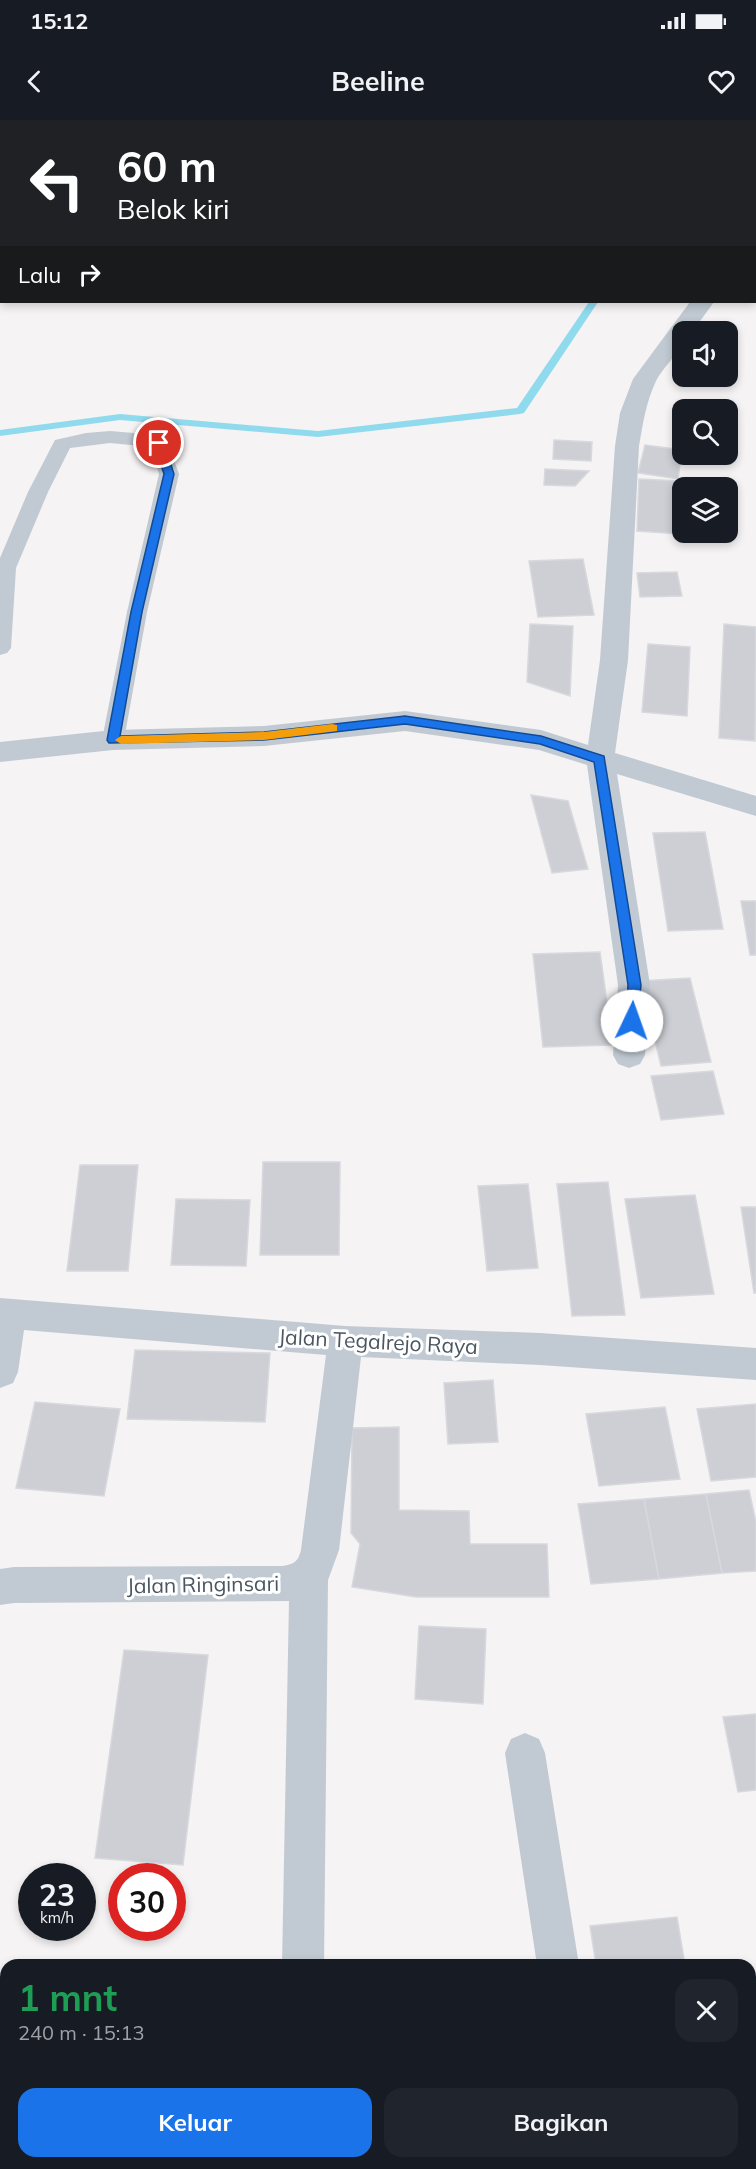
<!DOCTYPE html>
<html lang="id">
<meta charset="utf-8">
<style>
body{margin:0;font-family:Mulish,sans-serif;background:#20242c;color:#f1f3f6;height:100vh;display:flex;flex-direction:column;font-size:22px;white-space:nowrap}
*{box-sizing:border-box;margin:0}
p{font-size:20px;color:#9ea1a6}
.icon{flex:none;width:33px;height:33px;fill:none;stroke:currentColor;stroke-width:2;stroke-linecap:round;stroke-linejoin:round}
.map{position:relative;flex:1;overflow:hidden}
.drawer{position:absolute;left:0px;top:1839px;width:756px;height:210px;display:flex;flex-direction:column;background:#171b24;border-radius:18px 18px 0 0;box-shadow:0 3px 9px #0003}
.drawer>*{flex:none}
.banner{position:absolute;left:0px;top:0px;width:756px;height:183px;box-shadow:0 3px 9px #0003;background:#202124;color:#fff;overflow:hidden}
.tools{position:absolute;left:672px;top:201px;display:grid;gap:12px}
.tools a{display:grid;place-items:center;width:66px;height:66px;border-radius:12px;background:#171b24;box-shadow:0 3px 9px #0003;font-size:30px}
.speed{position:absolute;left:18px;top:1743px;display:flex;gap:12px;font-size:30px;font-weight:700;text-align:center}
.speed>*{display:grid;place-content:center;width:78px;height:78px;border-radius:50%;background:#171b24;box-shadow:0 3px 9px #0003;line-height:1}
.speed small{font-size:15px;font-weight:400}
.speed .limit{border:9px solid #d22;background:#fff;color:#111}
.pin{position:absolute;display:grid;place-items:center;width:51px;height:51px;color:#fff;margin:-26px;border:3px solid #fff;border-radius:50%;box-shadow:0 2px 6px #0007}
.me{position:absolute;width:66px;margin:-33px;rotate:3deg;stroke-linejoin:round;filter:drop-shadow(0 0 4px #0008)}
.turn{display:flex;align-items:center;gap:21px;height:126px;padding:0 18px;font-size:27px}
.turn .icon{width:78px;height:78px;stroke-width:2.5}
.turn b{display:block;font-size:42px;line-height:51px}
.then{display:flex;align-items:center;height:57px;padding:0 18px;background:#0003;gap:12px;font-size:22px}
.round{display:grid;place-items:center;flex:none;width:63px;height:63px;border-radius:18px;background:#20242c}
.head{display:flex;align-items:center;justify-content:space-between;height:102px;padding:0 18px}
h1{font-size:36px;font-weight:700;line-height:45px;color:#1e9e55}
.button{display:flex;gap:12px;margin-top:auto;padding:12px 18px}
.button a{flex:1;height:69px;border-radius:18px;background:#1a73e8;color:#fff;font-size:24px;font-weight:700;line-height:69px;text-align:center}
.button a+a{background:#20242c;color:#f1f3f6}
.status{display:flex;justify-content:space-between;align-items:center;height:42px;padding:0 30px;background:#171b24;direction:ltr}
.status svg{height:16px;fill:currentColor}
header{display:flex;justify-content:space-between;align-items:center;height:78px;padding:0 18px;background:#171b24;font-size:27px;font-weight:700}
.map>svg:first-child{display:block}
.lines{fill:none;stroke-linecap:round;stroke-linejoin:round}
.stream{fill:#90daee;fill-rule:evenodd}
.building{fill:#cdcfd5;stroke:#d7d9de;stroke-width:1.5}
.service{fill:#c1cad2;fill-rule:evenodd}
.minor{fill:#c1cad2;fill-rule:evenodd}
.route{fill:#1a73e8;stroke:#114b97;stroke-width:1.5}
.slow{fill:#f59e0b}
.labels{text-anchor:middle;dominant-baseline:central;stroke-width:6;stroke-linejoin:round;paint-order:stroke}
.street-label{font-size:21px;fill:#4a5661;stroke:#fff}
</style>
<div class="status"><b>15:12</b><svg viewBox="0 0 49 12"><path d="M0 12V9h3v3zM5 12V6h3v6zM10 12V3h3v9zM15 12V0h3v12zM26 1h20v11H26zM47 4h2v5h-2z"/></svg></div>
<header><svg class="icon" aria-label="back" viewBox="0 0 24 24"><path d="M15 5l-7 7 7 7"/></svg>Beeline<svg class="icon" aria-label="heart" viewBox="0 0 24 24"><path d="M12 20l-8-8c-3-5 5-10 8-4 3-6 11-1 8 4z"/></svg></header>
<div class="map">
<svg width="756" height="2049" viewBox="0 0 756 2049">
<rect width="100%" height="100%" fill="#f5f3f3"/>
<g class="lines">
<path class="stream" d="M16 0H30L32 2H17Z
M754 96H756V102H754Z
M589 182H598L524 293 520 294 318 317 120 300 0 316V310L120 294 318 311 517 288Z"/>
</g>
<path class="building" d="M554 320 592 322 591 341 553 339Z
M645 325 682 330 678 359 638 353Z
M545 349 589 351 575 366 544 365Z
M639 359 681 361 680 414 637 411Z
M583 439 594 495 538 497 529 441Z
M677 452 682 476 640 477 637 453Z
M530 504 573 506 570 576 527 562Z
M724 504 756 507 755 621 719 618Z
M648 524 690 527 687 596 642 592Z
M531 675 568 681 588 749 552 753Z
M705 712 723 809 668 811 653 713Z
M741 781H756V835H750Z
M600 832 613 925 543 927 533 834Z
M690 858 711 942 661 946 641 861Z
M713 951 724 994 661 1000 651 956Z
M263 1042H340L339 1135H260Z
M80 1045H138L128 1151H67Z
M608 1062 625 1195 572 1196 557 1064Z
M528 1064 538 1148 487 1151 478 1066Z
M695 1075 714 1174 641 1178 625 1079Z
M176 1079 250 1080 246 1146 171 1145Z
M741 1087H756V1173H754Z
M135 1230 270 1233 265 1302 127 1299Z
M493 1260 498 1322 448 1324 444 1263Z
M35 1282 120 1289 104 1376 16 1368Z
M756 1284V1357L711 1361 697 1289Z
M665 1287 680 1359 599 1366 586 1294Z
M399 1307V1390L469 1391 470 1424H547L549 1477H416L352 1467 360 1424 351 1413 352 1308Z
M749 1370 756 1402V1451L722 1453 706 1374Z
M706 1374 722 1453 659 1459 644 1379Z
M644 1379 659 1459 591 1464 578 1384Z
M419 1506 486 1509 483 1584 415 1579Z
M124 1530 208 1535 183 1745 95 1738Z
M756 1594V1670L738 1672 723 1597Z
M677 1797 685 1845H596L590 1806Z
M239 2043H320V2049H239Z
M352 2043H452V2049H352Z
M624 2043H719L720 2049H625Z"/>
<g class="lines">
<path class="service" d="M110 311 134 313 166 319 179 354 147 492 124 620 121 625 113 628 105 625 102 620 127 492 159 354 151 327 110 323 70 328 48 372 16 448 11 528 7 533 0 535V438L28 372 55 320 86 313Z"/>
<path class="minor" d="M690 182H714L692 212H682C682 235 666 242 656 261 646 282 643 303 639 326L628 540 615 633 756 676V696L617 654 650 865 645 935 640 944 629 948 618 944 613 935 618 865 587 645 539 630 405 611 264 626 113 630 0 642V622L113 610 264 606 405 591 541 610 588 625 600 540 615 326 620 293 633 259Z
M0 1178 345 1206 540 1213 756 1228V1260L540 1245 361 1237 339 1430 328 1460 324 1845H282L289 1481 14 1483 0 1485V1449L14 1447 283 1446C294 1444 298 1442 301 1430L326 1235 24 1210 18 1252 13 1263 0 1268Z
M525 1613 539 1619 545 1633 579 1845H537L505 1633 511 1619Z
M567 2043H611L612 2049H568Z"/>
</g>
<path class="route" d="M159 320 164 323 174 354 142 492 120 616 264 612 405 596 541 616 604 636 641 865 637 904 632 906 626 901 628 865 594 642 540 624 405 604 264 620 109 623 107 620 131 492 164 354 154 323Z"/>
<path class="slow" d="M332 604 337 605V611L264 620 121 624 115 620 121 616 264 612Z"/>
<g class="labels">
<g class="street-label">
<text transform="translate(378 1221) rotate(3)">Jalan Tegalrejo Raya</text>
<text transform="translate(203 1464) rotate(-1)">Jalan Ringinsari</text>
</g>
</g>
</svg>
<div class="tools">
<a><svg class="icon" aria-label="sound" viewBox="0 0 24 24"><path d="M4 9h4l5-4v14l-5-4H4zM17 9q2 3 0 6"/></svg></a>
<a><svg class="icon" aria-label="search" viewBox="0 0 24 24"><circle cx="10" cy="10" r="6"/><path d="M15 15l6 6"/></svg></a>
<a><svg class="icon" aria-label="layers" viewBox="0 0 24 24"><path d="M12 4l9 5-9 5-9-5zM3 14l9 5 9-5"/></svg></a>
</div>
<div class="speed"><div>23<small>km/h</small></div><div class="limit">30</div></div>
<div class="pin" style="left:159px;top:323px;background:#d93025"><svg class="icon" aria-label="arrive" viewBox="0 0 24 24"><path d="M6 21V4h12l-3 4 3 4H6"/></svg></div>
<svg class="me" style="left:632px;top:901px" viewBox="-20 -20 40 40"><circle r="19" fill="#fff"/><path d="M0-13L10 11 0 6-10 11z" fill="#1a73e8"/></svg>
<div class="banner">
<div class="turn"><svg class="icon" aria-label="left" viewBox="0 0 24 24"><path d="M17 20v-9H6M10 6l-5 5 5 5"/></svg><div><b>60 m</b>Belok kiri</div></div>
<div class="then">Lalu<svg class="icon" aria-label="right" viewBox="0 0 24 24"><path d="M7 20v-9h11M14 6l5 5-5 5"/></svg></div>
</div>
<section class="drawer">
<div class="head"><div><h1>1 mnt</h1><p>240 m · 15:13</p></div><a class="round"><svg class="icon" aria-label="close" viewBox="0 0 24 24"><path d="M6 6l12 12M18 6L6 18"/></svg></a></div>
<div class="button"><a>Keluar</a><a>Bagikan</a></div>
</section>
</div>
